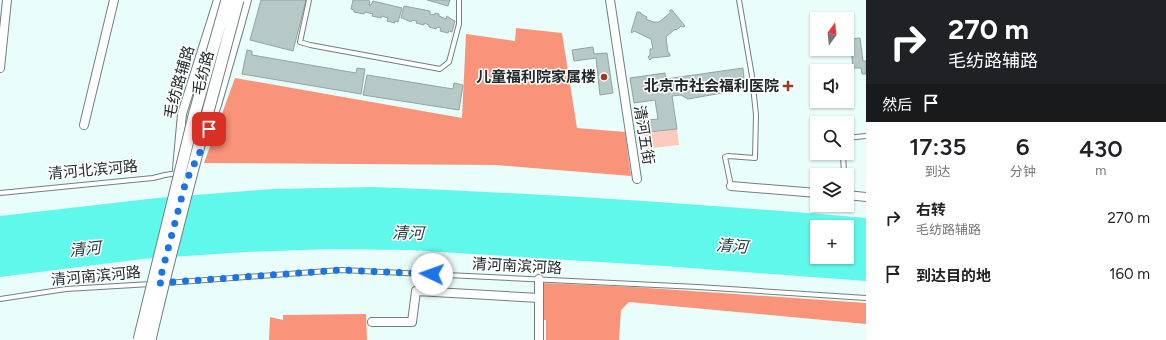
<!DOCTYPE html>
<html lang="zh">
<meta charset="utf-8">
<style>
body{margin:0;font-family:Figtree,"Noto Sans SC",sans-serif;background:#f2f2f2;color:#202124;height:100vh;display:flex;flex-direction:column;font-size:15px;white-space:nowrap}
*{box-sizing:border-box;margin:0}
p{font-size:13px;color:#757577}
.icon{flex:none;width:22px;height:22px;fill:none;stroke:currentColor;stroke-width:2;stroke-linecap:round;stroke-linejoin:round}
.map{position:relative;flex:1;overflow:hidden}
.sheet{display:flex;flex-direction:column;background:#fff;width:300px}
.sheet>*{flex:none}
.hud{background:#202124;color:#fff;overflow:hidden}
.needle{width:26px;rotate:15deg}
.controls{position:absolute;left:810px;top:12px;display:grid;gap:8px}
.controls a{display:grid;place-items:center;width:44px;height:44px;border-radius:0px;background:#fff;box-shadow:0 1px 3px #0004;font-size:20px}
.pin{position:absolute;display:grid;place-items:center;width:34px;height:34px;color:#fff;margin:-17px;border-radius:8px;box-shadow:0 2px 6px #0006}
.me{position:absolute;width:44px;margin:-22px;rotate:273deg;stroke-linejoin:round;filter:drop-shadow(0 0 3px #0008)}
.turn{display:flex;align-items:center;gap:14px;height:84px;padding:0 16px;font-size:18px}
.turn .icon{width:52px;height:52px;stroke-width:2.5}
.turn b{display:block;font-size:28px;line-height:34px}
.then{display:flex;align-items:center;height:38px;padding:0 16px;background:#0003;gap:8px;font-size:15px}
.eta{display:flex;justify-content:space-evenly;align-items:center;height:68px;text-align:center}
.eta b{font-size:24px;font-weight:600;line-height:28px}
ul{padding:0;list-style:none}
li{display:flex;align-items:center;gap:12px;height:56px;padding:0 16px}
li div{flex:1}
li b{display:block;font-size:15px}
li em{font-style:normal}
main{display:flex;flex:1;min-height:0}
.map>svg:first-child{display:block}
.green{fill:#fdcbbe}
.forest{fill:#f99379}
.water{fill:#60f8ea;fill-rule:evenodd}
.building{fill:#b6c9c6;stroke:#91a4a1}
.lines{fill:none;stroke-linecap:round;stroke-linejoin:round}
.service-casing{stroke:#6e807e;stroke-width:6}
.minor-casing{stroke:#6e807e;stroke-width:10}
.service{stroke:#fff;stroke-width:4}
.minor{stroke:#fff;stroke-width:8}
.secondary-bridge-casing{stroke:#6e807e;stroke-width:13;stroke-linecap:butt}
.secondary-bridge{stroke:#fff;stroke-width:11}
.route{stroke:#1a73e8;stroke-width:7;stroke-dasharray:0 12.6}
.poi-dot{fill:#a0381d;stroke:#fff;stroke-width:1.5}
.labels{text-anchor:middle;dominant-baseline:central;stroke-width:3;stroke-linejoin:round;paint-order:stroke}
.street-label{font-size:15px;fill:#212928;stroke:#fff}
.poi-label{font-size:15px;font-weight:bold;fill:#212928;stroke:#fff;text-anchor:end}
.water-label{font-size:16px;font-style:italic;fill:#253e3c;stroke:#fff}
</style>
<main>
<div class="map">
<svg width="866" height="340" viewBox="0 0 866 340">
<rect width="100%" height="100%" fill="#e9fdfa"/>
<path class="green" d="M677 129 679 145 646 149 644 134Z"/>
<path class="forest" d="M516 28 562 33 577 128 625 132 631 176 496 165 204 163 235 78 462 118 466 34 515 41Z
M543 283 633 287 866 303V324L629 302 621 310 619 340H546V320H543Z
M366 314 367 340H269L270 317 283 320V315Z"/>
<path class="water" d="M372 187C537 193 702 204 866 218V281L664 266 409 250 331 249 245 252 142 259 0 277V216L157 198 272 189ZM817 227H847V257H817Z"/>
<path class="building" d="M261 0H306L293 51 250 40Z
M353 0H369V1L370 2 369 5H371L373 1 402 8 398 22 395 21V23L387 21 388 18 382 16 381 18 372 16 373 14 365 12 364 14 354 12V10L351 9Z
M427 0H450L448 6Z
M404 6 430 11V14L434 15 435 13 439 14V16L446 19 447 16 450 18 451 19 455 21 452 32 449 31 448 33 440 31 441 28 437 27 436 29 429 27V25L424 23V25L416 23 417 21 412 20 411 22 404 19 403 18H401Z
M672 10 685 26 683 27 681 26 676 30 675 29 666 37 668 53 670 54V56L652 58 650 60 648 57 650 55V49H653L651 39 634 31 632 33 631 32 637 12H639L641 13V14L647 17 646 19 653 22H659L670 13V10Z
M860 38 863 61H866V74H862L861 68H853L850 39Z
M593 47 594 54 607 53 613 93 600 95 596 58 574 61 572 50Z
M247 50 252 51V55L356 73 357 68 365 69 361 94 242 74Z
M743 68 745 89 688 99 681 95 672 96 677 129 640 133 639 121 658 119 655 100 634 103 630 78 665 73 666 79Z
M367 75 453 89 454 83 463 85 459 110 363 95Z"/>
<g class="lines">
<defs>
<path id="service" d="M309 0 300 42 310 45 440 69 449 62 459 24V0
M847 138 866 136
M843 153 844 175
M731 186 725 157 728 156 755 158 756 115 752 76 739 0
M0 193 153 178 165 175 178 173
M166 283 341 270 698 287 866 298
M0 299 66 289 151 284"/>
<path id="minor" d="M610 0 637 179
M0 68 7 0
M84 125 114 0
M205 140 217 105 239 29 247 0
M177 169 182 114 218 0
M731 186 817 193
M847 195 866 197
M372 322H412L416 291 539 298
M539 340V279"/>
</defs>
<use href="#service" class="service-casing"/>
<use href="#minor" class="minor-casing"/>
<use href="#service" class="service"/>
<use href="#minor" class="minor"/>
<defs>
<path id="secondary-bridge" d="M139 340 195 112 227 0
M150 340C176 226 208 113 238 0"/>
</defs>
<use href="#secondary-bridge" class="secondary-bridge-casing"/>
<use href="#secondary-bridge" class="secondary-bridge"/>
</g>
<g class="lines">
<path class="route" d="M209 129 202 148 186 181 159 283 341 270 432 274"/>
</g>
<g class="poi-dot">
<circle cx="604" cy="77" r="4"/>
<path d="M786 80h4v4h4v4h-4v4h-4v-4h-4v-4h4z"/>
</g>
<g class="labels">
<g class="street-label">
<text transform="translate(203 73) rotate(-75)">毛纺路</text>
<text transform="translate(179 82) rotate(-74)">毛纺路辅路</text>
<text transform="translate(644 135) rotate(81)">清河五街</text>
<text transform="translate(93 170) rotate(-5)">清河北滨河路</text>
<text transform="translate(517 266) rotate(3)">清河南滨河路</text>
<text transform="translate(96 276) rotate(-5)">清河南滨河路</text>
</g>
<g class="poi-label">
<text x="596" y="77">儿童福利院家属楼</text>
<text x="779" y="86">北京市社会福利医院</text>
</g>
<g class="water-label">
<text transform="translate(408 233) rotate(1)">清河</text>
<text transform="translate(732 246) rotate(4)">清河</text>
<text transform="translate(85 249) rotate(-6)">清河</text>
</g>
</g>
</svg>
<div class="controls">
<a><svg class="needle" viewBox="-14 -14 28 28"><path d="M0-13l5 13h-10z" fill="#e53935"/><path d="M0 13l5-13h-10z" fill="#757577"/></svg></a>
<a><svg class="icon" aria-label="sound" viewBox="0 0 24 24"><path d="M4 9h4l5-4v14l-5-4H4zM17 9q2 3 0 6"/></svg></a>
<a><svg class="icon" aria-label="search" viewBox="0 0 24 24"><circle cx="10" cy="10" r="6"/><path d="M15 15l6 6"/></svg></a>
<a><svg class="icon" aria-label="layers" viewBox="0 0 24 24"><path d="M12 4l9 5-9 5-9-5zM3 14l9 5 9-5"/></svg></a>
<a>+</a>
</div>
<div class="pin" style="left:209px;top:129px;background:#d93025"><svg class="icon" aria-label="arrive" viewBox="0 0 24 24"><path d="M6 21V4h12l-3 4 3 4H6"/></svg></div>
<svg class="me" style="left:432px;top:274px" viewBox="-20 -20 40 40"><circle r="19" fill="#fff"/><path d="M0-13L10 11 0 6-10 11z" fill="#1a73e8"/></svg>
</div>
<section class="sheet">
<div class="hud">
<div class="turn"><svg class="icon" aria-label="right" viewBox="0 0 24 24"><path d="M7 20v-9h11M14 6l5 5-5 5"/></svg><div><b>270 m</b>毛纺路辅路</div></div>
<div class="then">然后<svg class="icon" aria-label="arrive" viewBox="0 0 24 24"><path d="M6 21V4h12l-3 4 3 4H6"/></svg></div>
</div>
<div class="eta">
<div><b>17:35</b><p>到达</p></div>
<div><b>6</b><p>分钟</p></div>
<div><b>430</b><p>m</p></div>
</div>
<ul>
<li><svg class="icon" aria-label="right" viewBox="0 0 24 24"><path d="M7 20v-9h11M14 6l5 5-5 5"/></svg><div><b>右转</b><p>毛纺路辅路</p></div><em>270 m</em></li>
<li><svg class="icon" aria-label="arrive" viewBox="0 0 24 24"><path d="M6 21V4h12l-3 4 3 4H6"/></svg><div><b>到达目的地</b></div><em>160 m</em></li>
</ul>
</section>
</main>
